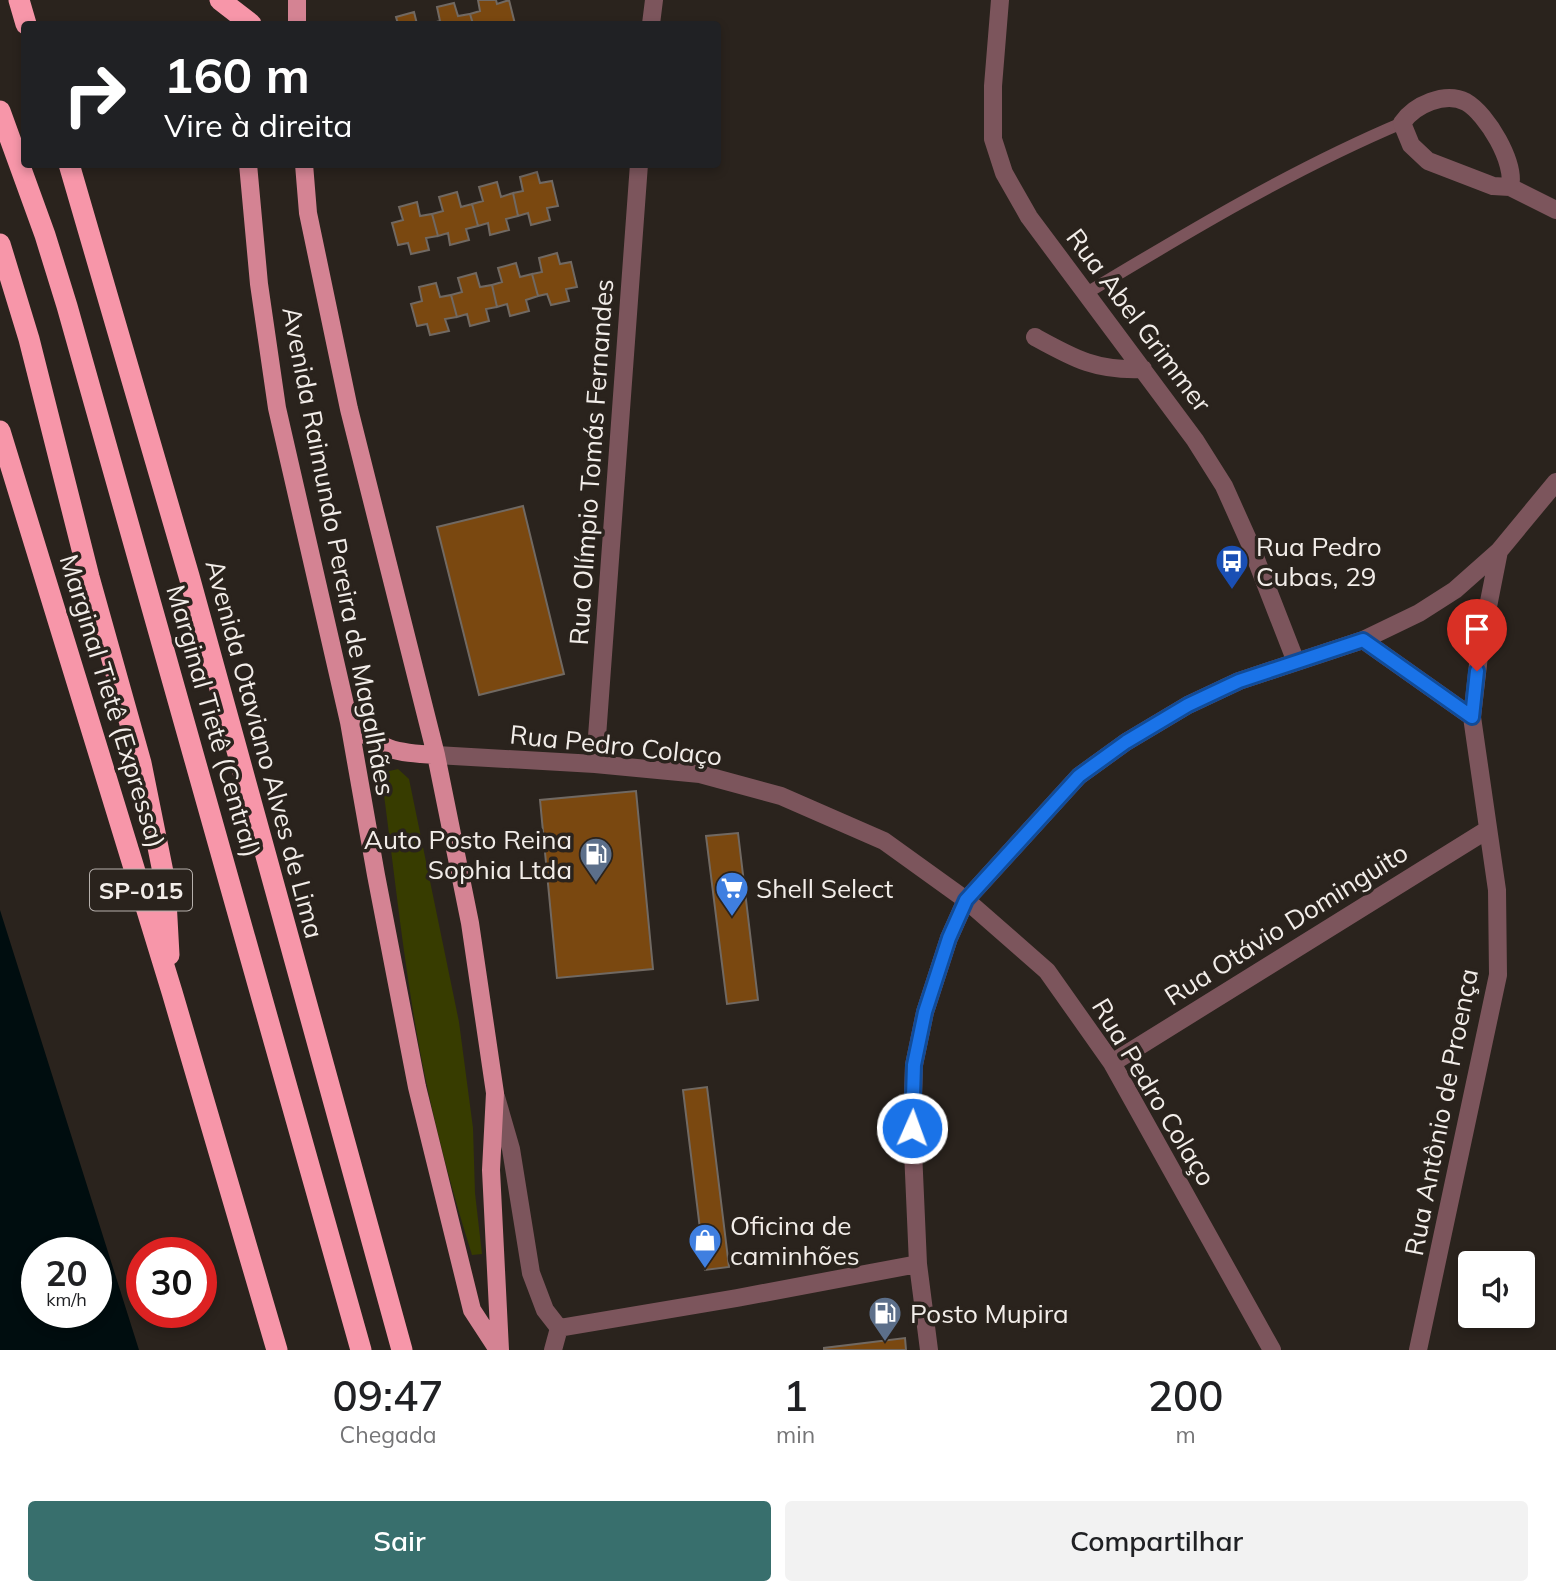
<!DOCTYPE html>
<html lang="pt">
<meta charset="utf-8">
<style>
body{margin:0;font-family:Mulish,sans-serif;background:#f2f2f2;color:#202124;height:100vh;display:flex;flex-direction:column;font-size:26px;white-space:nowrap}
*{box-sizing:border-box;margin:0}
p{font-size:23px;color:#757577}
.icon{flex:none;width:38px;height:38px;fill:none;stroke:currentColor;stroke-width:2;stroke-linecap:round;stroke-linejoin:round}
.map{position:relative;height:1350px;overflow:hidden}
.panel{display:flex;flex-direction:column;background:#fff;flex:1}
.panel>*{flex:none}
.banner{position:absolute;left:21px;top:21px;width:700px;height:147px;border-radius:7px;box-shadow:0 4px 10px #0003;background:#202124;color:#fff;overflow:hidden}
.fabs{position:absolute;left:1458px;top:1251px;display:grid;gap:14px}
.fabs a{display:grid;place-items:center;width:77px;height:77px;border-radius:7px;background:#fff;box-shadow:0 4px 10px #0003;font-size:35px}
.speed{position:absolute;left:21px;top:1237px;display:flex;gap:14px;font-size:35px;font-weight:700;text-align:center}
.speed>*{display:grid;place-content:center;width:91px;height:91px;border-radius:50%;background:#fff;box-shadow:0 4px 10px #0003;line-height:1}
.speed small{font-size:18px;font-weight:400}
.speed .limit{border:10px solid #d22;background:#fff;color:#111}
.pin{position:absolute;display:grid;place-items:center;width:60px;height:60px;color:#fff;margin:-72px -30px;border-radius:50% 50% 50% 0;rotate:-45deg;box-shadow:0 0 7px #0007}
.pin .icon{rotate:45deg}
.me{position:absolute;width:77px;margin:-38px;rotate:2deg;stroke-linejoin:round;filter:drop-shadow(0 0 5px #0008)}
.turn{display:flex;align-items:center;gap:24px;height:147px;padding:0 28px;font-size:32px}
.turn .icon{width:91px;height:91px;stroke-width:2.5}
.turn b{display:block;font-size:49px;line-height:60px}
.eta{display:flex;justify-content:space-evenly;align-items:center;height:119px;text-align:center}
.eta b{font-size:42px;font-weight:600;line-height:49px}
.action{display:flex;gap:14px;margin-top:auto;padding:14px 28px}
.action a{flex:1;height:80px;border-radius:7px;background:#386f6d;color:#fff;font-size:28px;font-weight:600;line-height:80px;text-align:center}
.action a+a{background:#f2f2f2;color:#202124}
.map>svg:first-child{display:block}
.green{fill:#373c00}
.water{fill:#000d0f;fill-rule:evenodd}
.building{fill:#7a4810;stroke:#716962;stroke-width:2}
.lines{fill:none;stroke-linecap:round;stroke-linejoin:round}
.lane{stroke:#7c555c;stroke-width:12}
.street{stroke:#7c555c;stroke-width:18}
.primary{stroke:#d48393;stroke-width:18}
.highway{stroke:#f796a9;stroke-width:21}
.route-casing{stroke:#114b97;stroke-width:18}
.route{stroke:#1a73e8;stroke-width:12}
.labels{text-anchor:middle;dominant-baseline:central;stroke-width:7;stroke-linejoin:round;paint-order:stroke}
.shield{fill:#2a231d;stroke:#b6b0ac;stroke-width:2}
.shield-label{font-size:24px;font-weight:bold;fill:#f2ede9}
.street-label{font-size:26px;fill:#f2ede9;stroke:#2a231d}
.poi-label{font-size:26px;fill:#f2ede9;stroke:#2a231d;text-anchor:start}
</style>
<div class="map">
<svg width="1556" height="1350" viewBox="0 0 1556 1350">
<rect width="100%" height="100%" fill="#2a231d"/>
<path class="green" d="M398 769 409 779 459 1022 473 1128 475 1193 482 1254 472 1255C447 1175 426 1093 413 1011 400 932 392 852 381 773Z"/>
<path class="water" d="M0 910 139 1350H0ZM37 1253H96V1312H37Z"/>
<path class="building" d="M478 0H496L497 4 509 0 515 24H473L470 14 480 11Z
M454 3 458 16 470 14 473 24H429L440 21 437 7Z
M414 12 417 24H398L396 17Z
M537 172 540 183 552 181 558 206 547 208 550 220 531 225 528 213 518 216 513 193 523 191 520 177Z
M497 182 501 197 513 193 518 216 506 219 509 230 490 235 488 223 478 226 472 204 483 201 479 187Z
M457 192 461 207 472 204 478 226 466 229 469 240 450 245 448 233 438 236 432 214 443 211 439 197Z
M417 202 420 216 432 214 438 236 426 238 429 250 411 254 408 243 398 245 392 223 403 220 399 207Z
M557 253 560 264 571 262 577 287 566 289 569 301 551 305 547 294 538 296 532 274 542 272 539 258Z
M516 263 520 277 532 274 538 296 526 300 529 311 510 316 507 304 497 307 492 285 502 282 498 268Z
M476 273 480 287 492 285 497 307 486 309 489 321 470 326 467 314 457 317 451 295 462 292 458 278Z
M436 283 440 297 451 295 457 317 445 319 449 331 430 335 427 324 417 326 411 304 422 301 419 287Z
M523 506 564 674 479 695 437 527Z
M636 791 653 969 557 978 540 800Z
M738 833 758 1000 727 1004 706 836Z
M707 1087 729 1267 705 1270 683 1090Z
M905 1338 906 1350H824V1348Z"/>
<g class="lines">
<path class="lane" d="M1085 294C1188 232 1291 170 1402 123"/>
<path class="street" d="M1000 0 993 86V139L1004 173 1029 217 1195 440 1224 486 1250 544 1296 662
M651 24 654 0
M1510 187C1516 163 1487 114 1466 102 1445 91 1414 105 1402 123L1411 145 1428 161 1493 186 1510 187 1556 210
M1035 337C1075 359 1096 371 1143 369
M1363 640 1472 717
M436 755 595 764 700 774 781 796 884 841 966 900 1047 971 1112 1063 1272 1350
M595 764 639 164
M1112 1063 1487 830
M496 1097 511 1149 531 1273 545 1310 559 1328
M559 1328 737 1298 918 1264
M553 1350 559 1328
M929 1350 918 1264 912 1128 914 1065 925 1012 949 938 966 900 1079 776 1126 742 1188 705 1239 681 1363 640 1419 613 1455 590 1499 551 1556 482
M1418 1350 1498 975 1497 890 1472 717 1480 647 1499 551"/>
<path class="primary" d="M297 24V0
M248 164 259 284 277 408 349 722 376 875 417 1087 472 1310 498 1350
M304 164 308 213 349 409 436 755 470 923 495 1093 491 1170 500 1350
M349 722C383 750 393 753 436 755"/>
<path class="highway" d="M19 0 26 24
M220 0 251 24
M0 111 45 235 67 306 361 1350
M69 164 189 576 402 1350
M0 244 29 339 89 577 141 763 165 882 169 955
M0 431 172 992 277 1350"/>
</g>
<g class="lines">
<defs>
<path id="route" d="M912 1128 914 1065 925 1012 949 938 966 900 1079 776 1126 742 1188 705 1239 681 1363 640 1472 717 1477 671"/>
</defs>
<use href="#route" class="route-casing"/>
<use href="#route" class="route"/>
</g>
<defs>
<symbol id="bus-pin" viewBox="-11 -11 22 30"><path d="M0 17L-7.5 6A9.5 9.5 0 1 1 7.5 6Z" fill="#1a4fb4" stroke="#2a231d"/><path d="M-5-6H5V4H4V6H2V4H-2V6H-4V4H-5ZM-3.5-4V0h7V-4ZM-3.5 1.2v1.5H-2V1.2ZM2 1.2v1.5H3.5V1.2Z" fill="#fff"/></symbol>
<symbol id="fuel-pin" viewBox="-11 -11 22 30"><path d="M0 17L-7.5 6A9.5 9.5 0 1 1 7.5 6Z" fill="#5c6f8a" stroke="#2a231d"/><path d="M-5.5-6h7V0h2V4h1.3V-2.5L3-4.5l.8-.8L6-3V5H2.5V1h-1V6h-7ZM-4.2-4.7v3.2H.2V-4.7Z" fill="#fff"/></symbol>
<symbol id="supermarket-pin" viewBox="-11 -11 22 30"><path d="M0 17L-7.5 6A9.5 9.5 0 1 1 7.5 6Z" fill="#3f7fe0" stroke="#2a231d"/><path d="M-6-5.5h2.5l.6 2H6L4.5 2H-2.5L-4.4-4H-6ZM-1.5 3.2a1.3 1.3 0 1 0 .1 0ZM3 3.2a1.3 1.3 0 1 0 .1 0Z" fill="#fff"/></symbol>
<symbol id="shop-pin" viewBox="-11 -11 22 30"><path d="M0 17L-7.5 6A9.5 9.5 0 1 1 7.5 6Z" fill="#3f7fe0" stroke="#2a231d"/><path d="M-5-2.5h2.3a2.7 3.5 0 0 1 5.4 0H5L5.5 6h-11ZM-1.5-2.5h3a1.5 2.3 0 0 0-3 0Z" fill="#fff"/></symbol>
</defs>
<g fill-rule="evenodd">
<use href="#bus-pin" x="1213" y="542" width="38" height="52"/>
<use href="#fuel-pin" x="577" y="835" width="38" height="52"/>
<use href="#supermarket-pin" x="713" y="869" width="38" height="52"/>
<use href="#shop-pin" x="686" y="1221" width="38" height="52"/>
<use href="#fuel-pin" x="866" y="1294" width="38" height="52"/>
</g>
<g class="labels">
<rect class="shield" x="90" y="869.5" width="102" height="41" rx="5"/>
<g class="shield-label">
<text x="141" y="890">SP-015</text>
</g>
<g class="street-label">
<text transform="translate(1139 320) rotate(53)">Rua Abel Grimmer</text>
<text transform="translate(591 462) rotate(-86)">Rua Olímpio Tomás Fernandes</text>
<text transform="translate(339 551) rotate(79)">Avenida Raimundo Pereira de Magalhães</text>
<text transform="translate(113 701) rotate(73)">Marginal Tietê (Expressa)</text>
<text transform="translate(214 721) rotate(74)">Marginal Tietê (Central)</text>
<text transform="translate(616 745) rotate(6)">Rua Pedro Colaço</text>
<text transform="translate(265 749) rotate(75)">Avenida Otaviano Alves de Lima</text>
<text transform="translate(1286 924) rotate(-32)">Rua Otávio Dominguito</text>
<text transform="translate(1154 1092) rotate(59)">Rua Pedro Colaço</text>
<text transform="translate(1441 1112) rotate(-79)">Rua Antônio de Proença</text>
</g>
<g class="poi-label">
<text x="1256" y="546">Rua Pedro<tspan x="1256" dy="30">Cubas, 29</tspan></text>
<text x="572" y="839" text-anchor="end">Auto Posto Reina<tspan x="572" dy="30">Sophia Ltda</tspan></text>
<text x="756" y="888">Shell Select</text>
<text x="730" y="1225">Oficina de<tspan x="730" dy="30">caminhões</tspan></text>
<text x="910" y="1313">Posto Mupira</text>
</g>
</g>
</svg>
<div class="fabs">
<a><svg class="icon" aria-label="sound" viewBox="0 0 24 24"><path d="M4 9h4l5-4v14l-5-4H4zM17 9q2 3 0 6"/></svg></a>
</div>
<div class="speed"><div>20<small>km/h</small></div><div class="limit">30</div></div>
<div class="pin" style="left:1477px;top:671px;background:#d93025"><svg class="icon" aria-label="arrive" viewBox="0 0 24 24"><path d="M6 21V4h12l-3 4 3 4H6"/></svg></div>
<svg class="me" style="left:912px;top:1128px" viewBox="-20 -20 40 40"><circle r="17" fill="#1a73e8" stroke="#fff" stroke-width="3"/><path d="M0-11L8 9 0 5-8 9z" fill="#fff"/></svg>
<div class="banner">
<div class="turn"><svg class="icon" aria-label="right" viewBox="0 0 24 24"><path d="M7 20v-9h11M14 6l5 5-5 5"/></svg><div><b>160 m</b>Vire à direita</div></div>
</div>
</div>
<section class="panel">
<div class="eta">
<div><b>09:47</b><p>Chegada</p></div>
<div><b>1</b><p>min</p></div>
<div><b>200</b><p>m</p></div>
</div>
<div class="action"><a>Sair</a><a>Compartilhar</a></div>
</section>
